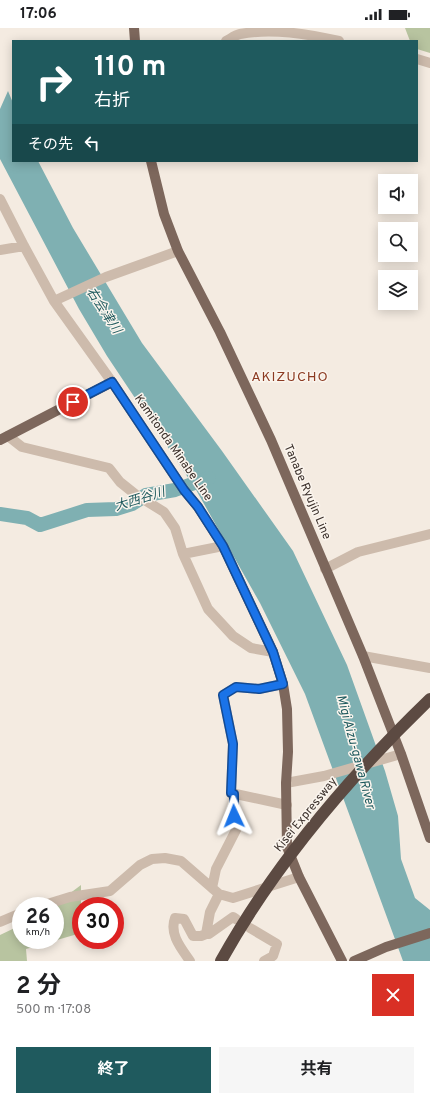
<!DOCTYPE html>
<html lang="ja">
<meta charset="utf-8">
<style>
body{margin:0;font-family:Overpass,"Noto Sans JP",sans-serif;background:#f6f6f6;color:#202124;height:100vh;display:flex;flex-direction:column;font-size:15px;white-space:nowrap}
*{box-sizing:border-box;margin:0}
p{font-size:13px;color:#757577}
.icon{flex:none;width:22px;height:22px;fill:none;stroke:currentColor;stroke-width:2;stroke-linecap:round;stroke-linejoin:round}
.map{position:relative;height:933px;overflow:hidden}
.details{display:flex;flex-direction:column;background:#fff;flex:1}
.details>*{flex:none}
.guide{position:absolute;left:12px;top:12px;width:406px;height:122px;border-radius:0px;box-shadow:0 2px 10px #0003;background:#1f5a5e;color:#fff;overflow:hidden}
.controls{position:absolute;left:378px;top:146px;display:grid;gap:8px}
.controls a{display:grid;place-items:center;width:40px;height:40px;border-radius:0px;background:#fff;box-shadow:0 2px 10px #0003;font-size:20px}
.speed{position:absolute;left:12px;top:869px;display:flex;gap:8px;font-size:20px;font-weight:700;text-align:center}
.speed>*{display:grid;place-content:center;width:52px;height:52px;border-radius:50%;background:#fff;box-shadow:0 2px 10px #0003;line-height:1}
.speed small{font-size:10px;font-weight:400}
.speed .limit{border:6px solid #d22;background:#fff;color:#111}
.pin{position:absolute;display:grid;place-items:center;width:34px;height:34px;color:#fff;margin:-17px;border:2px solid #fff;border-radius:50%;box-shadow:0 1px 4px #0007}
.me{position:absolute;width:44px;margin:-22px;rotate:358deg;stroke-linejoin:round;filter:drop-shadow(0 0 3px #0008)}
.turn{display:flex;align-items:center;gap:14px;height:84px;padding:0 16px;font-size:18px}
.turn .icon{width:52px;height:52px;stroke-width:2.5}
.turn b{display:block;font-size:28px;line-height:34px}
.then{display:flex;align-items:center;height:38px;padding:0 16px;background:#0003;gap:8px;font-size:15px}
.round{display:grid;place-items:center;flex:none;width:42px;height:42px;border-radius:0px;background:#f6f6f6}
.headline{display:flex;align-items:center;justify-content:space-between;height:68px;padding:0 16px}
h1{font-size:24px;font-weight:700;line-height:30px}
.button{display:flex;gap:8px;margin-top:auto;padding:8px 16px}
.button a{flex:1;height:46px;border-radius:0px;background:#1f5a5e;color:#fff;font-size:16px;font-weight:700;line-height:46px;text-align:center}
.button a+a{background:#f6f6f6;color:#202124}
.status{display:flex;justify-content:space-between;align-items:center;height:28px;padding:0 20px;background:#fff;direction:ltr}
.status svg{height:11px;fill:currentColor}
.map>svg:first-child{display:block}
.green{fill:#b8c4a0}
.water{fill:#7fb0b2}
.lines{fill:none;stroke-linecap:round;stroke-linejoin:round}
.river{stroke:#7fb0b2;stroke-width:14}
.minor{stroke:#cdbbac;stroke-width:10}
.major{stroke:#7d675c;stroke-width:10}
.highway{stroke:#5c4a42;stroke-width:12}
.route-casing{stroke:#114b97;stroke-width:10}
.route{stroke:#1a73e8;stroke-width:7}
.labels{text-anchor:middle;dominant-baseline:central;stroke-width:3;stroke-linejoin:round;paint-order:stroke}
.street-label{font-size:12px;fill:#3b302b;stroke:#fbf5ee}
.water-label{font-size:13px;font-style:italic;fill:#1f5a5e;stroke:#fbf5ee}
.quarter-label{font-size:14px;letter-spacing:1px;fill:#8c3b22;stroke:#fbf5ee}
</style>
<div class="status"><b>17:06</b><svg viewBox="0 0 49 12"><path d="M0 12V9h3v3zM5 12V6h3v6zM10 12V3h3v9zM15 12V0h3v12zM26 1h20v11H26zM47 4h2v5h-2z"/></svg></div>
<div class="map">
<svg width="430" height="933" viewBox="0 0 430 933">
<rect width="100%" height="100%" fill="#f4ebe1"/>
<path class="green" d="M405 0H430V25L417 21V13H410Z
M81 857V905L26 921 27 933H0V907L21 897V912H55V878H53Z"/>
<path class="water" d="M8 63 13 75V133H38L73 200 142 315 222 423 293 523 347 637 385 743 398 788 401 831 415 870 430 882V933H403L305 666 260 575 195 460 107 328 79 281 0 131V81Z"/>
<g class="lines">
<path class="river" d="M0 486 27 490 40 497 87 482 116 481 132 476 146 467 175 462 209 450"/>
<path class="minor" d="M226 13C230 11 235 7 240 6 273 0 307 6 339 13
M417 31 430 35
M0 171 24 218 54 273 112 354
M0 222 24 218
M54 273 106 249 178 223
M8 408 22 419 109 440 120 454 135 466 164 484 175 500 183 526 208 581 233 608 251 620 273 624
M183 526 223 518
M325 541 358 524 430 506
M363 628 430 640
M283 656 259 661 236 659 223 667 233 716 231 765 287 777
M286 755 324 748 401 726
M212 860 216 841 237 800 234 788V766
M41 878 70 869 110 863 140 837 152 831 165 830 181 833 219 866 233 870 299 849
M0 894 21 885
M250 900 277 916 273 928 264 933
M206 906H209L233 889 236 891
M190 933C181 920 169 906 175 890L184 891 193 908H201L206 906 210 884 219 866"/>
<path class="major" d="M134 0 135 13
M151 133 164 186 178 223 220 304 271 412 363 628 401 726 430 810
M0 412 112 354 184 462 198 479 223 518 273 624 283 656 287 681 288 724 286 755 287 819 299 849 342 933
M354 933 386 919 430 905"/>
<path class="highway" d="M221 933C275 836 350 748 430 671"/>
</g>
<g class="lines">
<defs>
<path id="route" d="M73 374 112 354 184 462 198 479 223 518 273 624 283 656 259 661 236 659 223 667 233 716 231 765 234 766V788"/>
</defs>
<use href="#route" class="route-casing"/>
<use href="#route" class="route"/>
</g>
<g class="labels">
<g class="street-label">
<text transform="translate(173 420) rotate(55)">Kamitonda Minabe Line</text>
<text transform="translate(307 464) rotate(67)">Tanabe Ryujin Line</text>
<text transform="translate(306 787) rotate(-51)">Kisei Expressway</text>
</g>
<g class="water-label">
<text transform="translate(103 283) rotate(57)">右会津川</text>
<text transform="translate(140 472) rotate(-17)">大西谷川</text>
<text transform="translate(355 724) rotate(75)">Migi Aizu-gawa River</text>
</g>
<g class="quarter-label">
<text x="290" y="349">AKIZUCHO</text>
</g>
</g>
</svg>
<div class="controls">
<a><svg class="icon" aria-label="sound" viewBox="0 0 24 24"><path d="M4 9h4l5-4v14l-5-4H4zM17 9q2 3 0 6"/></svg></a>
<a><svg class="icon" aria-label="search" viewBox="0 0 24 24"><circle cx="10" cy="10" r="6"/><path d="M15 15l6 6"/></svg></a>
<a><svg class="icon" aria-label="layers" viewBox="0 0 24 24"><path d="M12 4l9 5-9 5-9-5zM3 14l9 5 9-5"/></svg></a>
</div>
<div class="speed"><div>26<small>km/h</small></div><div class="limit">30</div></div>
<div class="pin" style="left:73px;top:374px;background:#d93025"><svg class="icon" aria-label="arrive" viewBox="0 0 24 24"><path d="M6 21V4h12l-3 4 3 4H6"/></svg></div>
<svg class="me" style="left:234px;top:788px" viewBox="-20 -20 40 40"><path d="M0-17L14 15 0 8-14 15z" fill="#1a73e8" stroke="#fff" stroke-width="4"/></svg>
<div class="guide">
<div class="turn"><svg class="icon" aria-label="right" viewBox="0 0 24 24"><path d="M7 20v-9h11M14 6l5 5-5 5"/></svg><div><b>110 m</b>右折</div></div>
<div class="then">その先<svg class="icon" aria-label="left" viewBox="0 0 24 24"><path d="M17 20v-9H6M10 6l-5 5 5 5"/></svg></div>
</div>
</div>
<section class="details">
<div class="headline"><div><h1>2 分</h1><p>500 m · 17:08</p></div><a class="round" style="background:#d93025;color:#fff"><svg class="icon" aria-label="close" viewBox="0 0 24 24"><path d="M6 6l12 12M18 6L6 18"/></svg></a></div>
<div class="button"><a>終了</a><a>共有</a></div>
</section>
